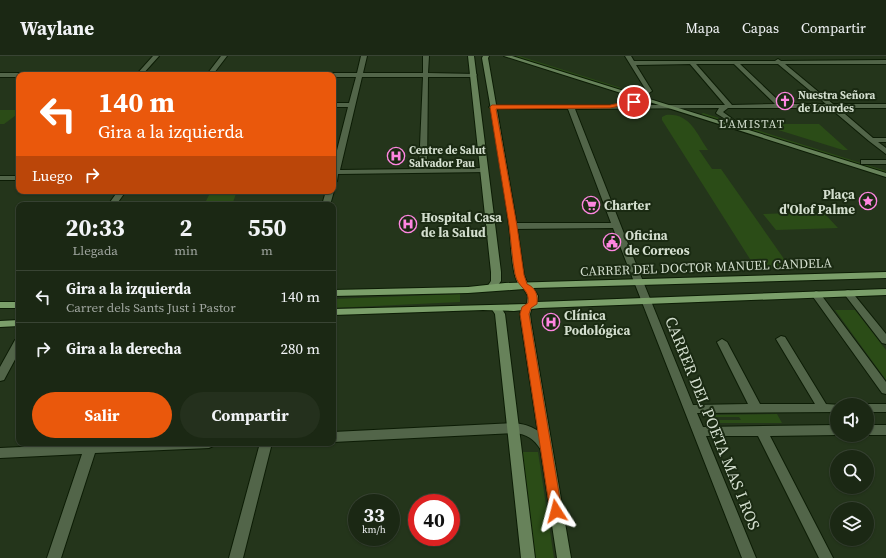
<!DOCTYPE html>
<html lang="es">
<meta charset="utf-8">
<style>
body{margin:0;font-family:"Source Serif 4",serif;background:#24301d;color:#f1f3f6;height:100vh;display:flex;flex-direction:column;font-size:15px;white-space:nowrap}
*{box-sizing:border-box;margin:0}
p{font-size:13px;color:#a0a6a0}
.icon{flex:none;width:22px;height:22px;fill:none;stroke:currentColor;stroke-width:2;stroke-linecap:round;stroke-linejoin:round}
.map{position:relative;flex:1;overflow:hidden}
.sheet{position:absolute;left:16px;top:146px;width:320px;height:244px;display:flex;flex-direction:column;background:#1b2814;border-radius:8px;box-shadow:0 1px 3px #0004,0 0 0 1px #394434}
.sheet>*{flex:none}
.hud{position:absolute;left:16px;top:16px;width:320px;height:122px;border-radius:8px;box-shadow:0 1px 3px #0004,0 0 0 1px #394434;background:#ea580c;color:#fff;overflow:hidden}
.fabs{position:absolute;left:830px;top:342px;display:grid;gap:8px}
.fabs a{display:grid;place-items:center;width:44px;height:44px;border-radius:50%;background:#1b2814;box-shadow:0 1px 3px #0004,0 0 0 1px #394434;font-size:20px}
.speed{position:absolute;left:348px;top:438px;display:flex;gap:8px;font-size:20px;font-weight:700;text-align:center}
.speed>*{display:grid;place-content:center;width:52px;height:52px;border-radius:50%;background:#1b2814;box-shadow:0 1px 3px #0004,0 0 0 1px #394434;line-height:1}
.speed small{font-size:10px;font-weight:400}
.speed .limit{border:6px solid #d22;background:#fff;color:#111}
.pin{position:absolute;display:grid;place-items:center;width:34px;height:34px;color:#fff;margin:-17px;border:2px solid #fff;border-radius:50%;box-shadow:0 1px 4px #0007}
.me{position:absolute;width:44px;margin:-22px;rotate:351deg;stroke-linejoin:round;filter:drop-shadow(0 0 3px #0008)}
.turn{display:flex;align-items:center;gap:14px;height:84px;padding:0 16px;font-size:18px}
.turn .icon{width:52px;height:52px;stroke-width:2.5}
.turn b{display:block;font-size:28px;line-height:34px}
.then{display:flex;align-items:center;height:38px;padding:0 16px;background:#0003;gap:8px;font-size:15px}
.eta{display:flex;justify-content:space-evenly;align-items:center;height:68px;text-align:center}
.eta b{font-size:24px;font-weight:700;line-height:28px}
.button{display:flex;gap:8px;margin-top:auto;padding:8px 16px}
.button a{flex:1;height:46px;border-radius:24px;background:#ea580c;color:#fff;font-size:16px;font-weight:700;line-height:46px;text-align:center}
.button a+a{background:#24301d;color:#f1f3f6}
ul{padding:0;list-style:none}
li{display:flex;align-items:center;gap:12px;height:52px;padding:0 16px;border-top:1px solid #394434}
li div{flex:1}
li b{display:block;font-size:15px}
li em{font-style:normal}
header{display:flex;align-items:center;gap:24px;box-sizing:border-box;height:56px;padding:0 20px;background:#1b2814;border-bottom:1px solid #394434}
header strong{font-size:19px}
nav{display:flex;gap:22px;margin-inline-start:auto;font-size:14px}
.map>svg:first-child{display:block}
.green{fill:#2b4c17}
.lines{fill:none;stroke-linecap:round;stroke-linejoin:round}
.street-casing{stroke:#0c1c05;stroke-width:2}
.secondary-casing{stroke:#0c1c05;stroke-width:2}
.primary-casing{stroke:#0c1c05;stroke-width:2}
.street{fill:#526549;fill-rule:evenodd}
.secondary{fill:#67825a;fill-rule:evenodd}
.primary{fill:#7b9f6a;fill-rule:evenodd}
.route{fill:#ea580c;stroke:#983908}
.labels{text-anchor:middle;dominant-baseline:central;stroke-width:4;stroke-linejoin:round;paint-order:stroke}
.far-poi-label{font-size:11px;font-weight:bold;fill:#d3dece;stroke:#1a2a12;text-anchor:start}
.far-neighbourhood-label{font-size:12px;letter-spacing:1px;fill:#d3dece;stroke:#1a2a12}
.poi-label{font-size:13px;font-weight:bold;fill:#d3dece;stroke:#1a2a12;text-anchor:start}
.street-label{font-size:13px;fill:#d3dece;stroke:#1a2a12}
.near-street-label{font-size:16px;fill:#d3dece;stroke:#1a2a12}
</style>
<header>
<strong>Waylane</strong>
<nav><a>Mapa</a><a>Capas</a><a>Compartir</a></nav>
</header>
<div class="map">
<svg width="886" height="502" viewBox="0 0 886 502">
<rect width="100%" height="100%" fill="#24351b"/>
<path class="green" d="M513 0H519L621 32 620 33Z
M0 54H19V57L4 68H0Z
M703 57 886 115V117L700 59Z
M666 59C690 57 696 77 708 94H699L712 113H721L789 210 767 212 755 211 662 64V61Z
M759 68H819L848 94H843Z
M211 135H237L232 149H204Z
M823 156 838 172 776 174 763 158Z
M460 238V246L333 252V243Z
M835 254H855L886 294V324Z
M777 358 782 367H717L716 364H741L739 361H715L713 359Z
M522 396H538L554 502H535Z"/>
<g class="lines">
<defs>
<path id="street" d="M153 0H159L142 19H136Z
M221 0H227L214 17H276L279 19H151L154 17H208Z
M361 0H367L363 17H423V0H429L428 17 476 18 477 19 474 21H428L427 113 484 112H487V116L338 118 337 125 333 127V110L348 51H333V47H349L356 21H333V19H330L333 17H357ZM362 21H423L419 113 340 114Z
M625 0H631L634 5H775L778 3 781 5 886 4V8H785L833 48H886V52H838L873 82H886V86H878L886 92V98L869 85 830 52H728L723 56 734 64 735 65 732 67 717 58 716 57 719 52 575 53 634 203 693 349 748 348 717 286 722 283 727 286 760 348H815L776 283 781 280 785 281 826 348 841 349H837V356L697 357 703 371 837 369V379L770 380 833 502H819L758 380H706L756 502H742L613 172 513 173 509 170 513 167H611L568 53H492L489 51 492 49H630L627 47 628 46 646 34ZM690 8 725 49H630L652 35 636 9ZM696 8H734L775 48 732 49ZM740 8H778L826 48H782Z
M0 17H19L22 19H19V21H0Z
M861 104H886V108H861Z
M0 120H19V124H0Z
M333 134 334 135 330 149H322L326 135H333Z
M118 135H126L116 149H108Z
M848 234 851 235 886 278V288L882 287 845 239 843 237 845 235Z
M816 235 819 236 886 326V338L882 337 811 238Z
M19 283V296L4 324 0 325V311L15 284Z
M867 348H886V356H867V349H863Z
M514 367C532 369 543 375 551 391L549 394 545 396 541 394C534 383 527 378 514 377L333 386V376Z
M867 369H886V379H867Z
M109 387H215L213 390 209 392 95 397 61 502H47L82 398 0 402V392Z
M260 387H272L243 502H229Z"/>
<path id="secondary" d="M468 0H474L501 216V225L495 233 492 234 487 231 491 225V216Z
M483 0H489L488 2 517 170 524 219 528 229 523 232C512 229 511 189 510 178 503 119 492 60 482 2Z
M504 0H512L886 117V121Z
M527 248 532 251 530 258 531 266 571 502H557L521 266 520 258 522 251Z
M496 249 500 250 505 258 535 502H521L495 258 491 252Z"/>
<path id="primary" d="M886 216V222L533 232 538 240 537 246 886 233V239L540 252 514 255 483 254 333 259V253L527 248 528 240 524 233 468 237 333 240V234L468 231 505 227Z
M0 246H19V252H0Z
M19 264V270L0 271V265Z"/>
</defs>
<use href="#street" class="street-casing"/>
<use href="#secondary" class="secondary-casing"/>
<use href="#primary" class="primary-casing"/>
<use href="#street" class="street"/>
<use href="#secondary" class="secondary"/>
<use href="#primary" class="primary"/>
</g>
<path class="route" d="M634 44 635 45V47L610 52 496 53 517 170 524 219 527 228C536 232 538 239 537 248L531 252 529 258 562 455 561 459 556 460 552 459 550 455 520 258 522 251 528 247C530 232 518 233 515 218 512 202 511 185 509 169 503 130 496 90 490 51L492 49H610Z"/>
<defs>
<symbol id="church-ring" viewBox="-11 -11 22 22"><circle r="9.5" fill="#1a2a12" stroke="#fe86e0" stroke-width="1.5"/><path d="M-1.2-6h2.4v3.5h3.3v2.4h-3.3V6h-2.4V-.1h-3.3v-2.4h3.3Z" fill="#fe86e0"/></symbol>
<symbol id="hospital-ring" viewBox="-11 -11 22 22"><circle r="9.5" fill="#1a2a12" stroke="#fe86e0" stroke-width="1.5"/><path d="M-5-5h3v3.5h4V-5h3V5h-3V1.5h-4V5h-3Z" fill="#fe86e0"/></symbol>
<symbol id="sight-ring" viewBox="-11 -11 22 22"><circle r="9.5" fill="#1a2a12" stroke="#fe86e0" stroke-width="1.5"/><path d="M0-6L1.8-2.2L6-1.7L2.9 1.2L3.7 5.4L0 3.3L-3.7 5.4L-2.9 1.2L-6-1.7L-1.8-2.2Z" fill="#fe86e0"/></symbol>
<symbol id="supermarket-ring" viewBox="-11 -11 22 22"><circle r="9.5" fill="#1a2a12" stroke="#fe86e0" stroke-width="1.5"/><path d="M-6-5.5h2.5l.6 2H6L4.5 2H-2.5L-4.4-4H-6ZM-1.5 3.2a1.3 1.3 0 1 0 .1 0ZM3 3.2a1.3 1.3 0 1 0 .1 0Z" fill="#fe86e0"/></symbol>
<symbol id="civic-ring" viewBox="-11 -11 22 22"><circle r="9.5" fill="#1a2a12" stroke="#fe86e0" stroke-width="1.5"/><path d="M-.6-6.5H3V-4.5H.6V-3L4-1V1h2V6H-6V1h2V-1L-.6-3ZM-1.2 2.5V6h2.4V2.5Z" fill="#fe86e0"/></symbol>
</defs>
<g fill-rule="evenodd">
<use href="#church-ring" x="775" y="35" width="20" height="20"/>
<use href="#hospital-ring" x="386" y="90" width="20" height="20"/>
<use href="#sight-ring" x="858" y="135" width="20" height="20"/>
<use href="#supermarket-ring" x="581" y="139" width="20" height="20"/>
<use href="#hospital-ring" x="398" y="158" width="20" height="20"/>
<use href="#civic-ring" x="602" y="176" width="20" height="20"/>
<use href="#hospital-ring" x="541" y="256" width="20" height="20"/>
</g>
<g class="labels">
<g class="far-poi-label">
<text x="798" y="39">Nuestra Señora<tspan x="798" dy="13">de Lourdes</tspan></text>
<text x="409" y="94">Centre de Salut<tspan x="409" dy="13">Salvador Pau</tspan></text>
</g>
<g class="far-neighbourhood-label">
<text x="752" y="68">L'AMISTAT</text>
</g>
<g class="poi-label">
<text x="855" y="138" text-anchor="end">Plaça<tspan x="855" dy="15">d'Olof Palme</tspan></text>
<text x="604" y="149">Charter</text>
<text x="421" y="161">Hospital Casa<tspan x="421" dy="15">de la Salud</tspan></text>
<text x="625" y="179">Oficina<tspan x="625" dy="15">de Correos</tspan></text>
<text x="564" y="259">Clínica<tspan x="564" dy="15">Podológica</tspan></text>
</g>
<g class="street-label">
<text transform="translate(706 211) rotate(-2)">CARRER DEL DOCTOR MANUEL CANDELA</text>
</g>
<g class="near-street-label">
<text transform="translate(713 367) rotate(68)">CARRER DEL POETA MAS I ROS</text>
</g>
</g>
</svg>
<div class="fabs">
<a><svg class="icon" aria-label="sound" viewBox="0 0 24 24"><path d="M4 9h4l5-4v14l-5-4H4zM17 9q2 3 0 6"/></svg></a>
<a><svg class="icon" aria-label="search" viewBox="0 0 24 24"><circle cx="10" cy="10" r="6"/><path d="M15 15l6 6"/></svg></a>
<a><svg class="icon" aria-label="layers" viewBox="0 0 24 24"><path d="M12 4l9 5-9 5-9-5zM3 14l9 5 9-5"/></svg></a>
</div>
<div class="speed"><div>33<small>km/h</small></div><div class="limit">40</div></div>
<div class="pin" style="left:634px;top:46px;background:#d93025"><svg class="icon" aria-label="arrive" viewBox="0 0 24 24"><path d="M6 21V4h12l-3 4 3 4H6"/></svg></div>
<svg class="me" style="left:556px;top:455px" viewBox="-20 -20 40 40"><path d="M0-17L14 15 0 8-14 15z" fill="#ea580c" stroke="#fff" stroke-width="4"/></svg>
<div class="hud">
<div class="turn"><svg class="icon" aria-label="left" viewBox="0 0 24 24"><path d="M17 20v-9H6M10 6l-5 5 5 5"/></svg><div><b>140 m</b>Gira a la izquierda</div></div>
<div class="then">Luego<svg class="icon" aria-label="right" viewBox="0 0 24 24"><path d="M7 20v-9h11M14 6l5 5-5 5"/></svg></div>
</div>
<section class="sheet">
<div class="eta">
<div><b>20:33</b><p>Llegada</p></div>
<div><b>2</b><p>min</p></div>
<div><b>550</b><p>m</p></div>
</div>
<ul>
<li><svg class="icon" aria-label="left" viewBox="0 0 24 24"><path d="M17 20v-9H6M10 6l-5 5 5 5"/></svg><div><b>Gira a la izquierda</b><p>Carrer dels Sants Just i Pastor</p></div><em>140 m</em></li>
<li><svg class="icon" aria-label="right" viewBox="0 0 24 24"><path d="M7 20v-9h11M14 6l5 5-5 5"/></svg><div><b>Gira a la derecha</b></div><em>280 m</em></li>
</ul>
<div class="button"><a>Salir</a><a>Compartir</a></div>
</section>
</div>
